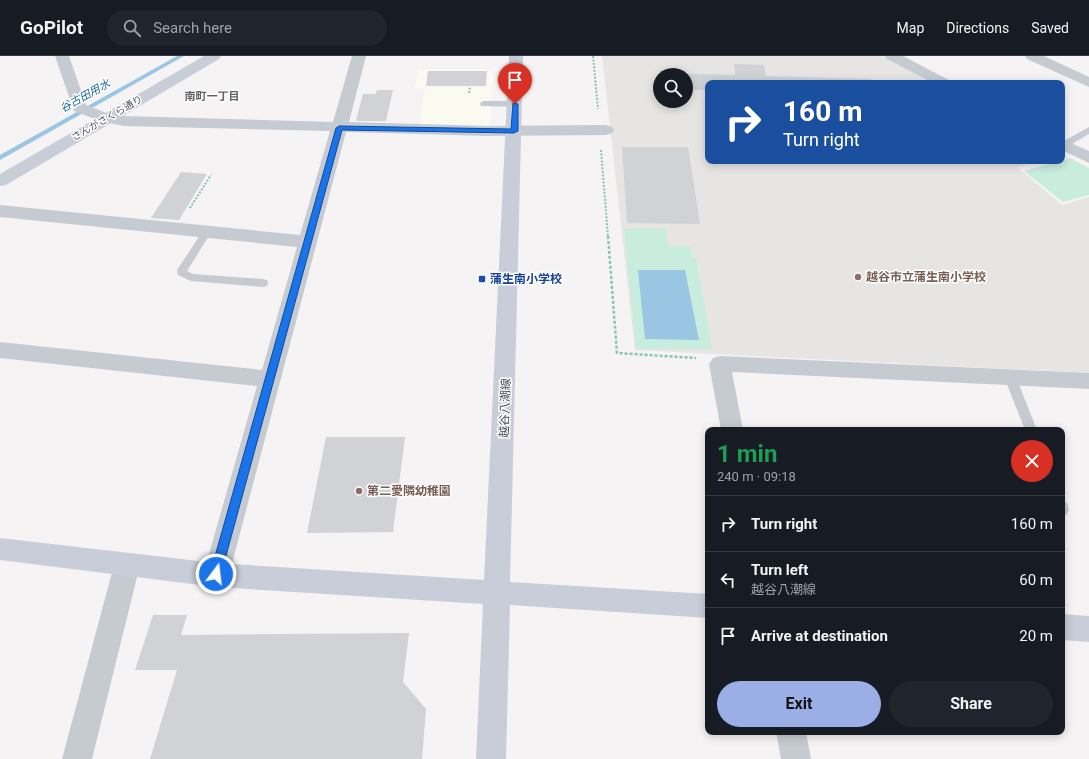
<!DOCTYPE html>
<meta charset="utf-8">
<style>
body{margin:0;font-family:Roboto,"Noto Sans JP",sans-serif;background:#20242c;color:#f1f3f6;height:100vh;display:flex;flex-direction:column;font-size:15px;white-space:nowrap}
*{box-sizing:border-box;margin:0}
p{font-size:13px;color:#9ea1a6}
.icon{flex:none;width:22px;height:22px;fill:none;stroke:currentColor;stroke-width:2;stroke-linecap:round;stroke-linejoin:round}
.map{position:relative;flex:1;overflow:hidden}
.panel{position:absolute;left:705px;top:371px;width:360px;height:308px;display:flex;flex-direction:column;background:#171b24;border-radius:8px;box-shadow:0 2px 10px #0003}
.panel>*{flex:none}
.banner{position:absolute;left:705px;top:24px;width:360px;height:84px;border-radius:8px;box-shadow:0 2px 10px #0003;background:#1a4fa0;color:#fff;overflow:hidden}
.fabs{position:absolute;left:653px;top:12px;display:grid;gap:8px}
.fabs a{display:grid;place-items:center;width:40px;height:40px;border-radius:50%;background:#171b24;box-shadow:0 2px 10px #0003;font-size:20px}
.pin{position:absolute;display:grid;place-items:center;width:34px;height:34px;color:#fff;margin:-41px -17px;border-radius:50% 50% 50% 0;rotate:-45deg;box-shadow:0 0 4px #0007}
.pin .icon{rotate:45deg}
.me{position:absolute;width:44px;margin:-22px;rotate:15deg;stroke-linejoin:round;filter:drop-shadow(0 0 3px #0008)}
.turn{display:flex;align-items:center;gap:14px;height:84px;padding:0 12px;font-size:18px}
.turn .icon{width:52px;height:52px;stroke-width:2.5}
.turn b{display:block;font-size:28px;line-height:34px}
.round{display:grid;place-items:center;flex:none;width:42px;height:42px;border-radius:21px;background:#20242c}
.overview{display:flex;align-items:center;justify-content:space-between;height:68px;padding:0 12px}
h1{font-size:24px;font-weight:700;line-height:30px;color:#1e9e55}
.primary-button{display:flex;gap:8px;margin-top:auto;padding:8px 12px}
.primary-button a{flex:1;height:46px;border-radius:24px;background:#9baee5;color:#111;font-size:16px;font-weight:700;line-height:46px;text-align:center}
.primary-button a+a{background:#20242c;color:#f1f3f6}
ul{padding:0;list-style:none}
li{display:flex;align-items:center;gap:12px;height:56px;padding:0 12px;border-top:1px solid #363941}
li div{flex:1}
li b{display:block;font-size:15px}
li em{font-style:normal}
header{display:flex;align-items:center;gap:24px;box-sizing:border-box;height:56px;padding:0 20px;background:#171b24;border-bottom:1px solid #363941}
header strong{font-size:19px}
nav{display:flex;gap:22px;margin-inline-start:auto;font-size:14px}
.search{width:280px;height:36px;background:#20242c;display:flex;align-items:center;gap:10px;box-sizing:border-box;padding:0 14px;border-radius:22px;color:#9ea1a6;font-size:15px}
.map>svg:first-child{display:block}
.commercial{fill:#fbfaf0}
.education{fill:#e6e5e4;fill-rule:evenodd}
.green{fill:#c8ecdd}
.water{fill:#9bc6e3}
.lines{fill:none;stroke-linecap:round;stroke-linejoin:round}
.stream{fill:#9bc6e3;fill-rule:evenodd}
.building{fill:#d0d2d6}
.path-far1{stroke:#84c6b2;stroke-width:2;stroke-dasharray:2 1.5;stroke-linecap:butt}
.path{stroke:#84c6b2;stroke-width:2.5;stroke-dasharray:3 2;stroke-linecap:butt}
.lane{fill:#c6cbd2;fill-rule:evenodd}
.street{fill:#c6cbd2;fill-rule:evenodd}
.secondary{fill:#c8cdd8;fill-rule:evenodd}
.route{fill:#1a73e8;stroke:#114b97}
.education-dot{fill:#8d6e63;stroke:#fff;stroke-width:1.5}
.transit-dot{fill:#1a4fb4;stroke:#fff;stroke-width:1.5}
.labels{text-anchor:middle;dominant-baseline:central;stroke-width:3;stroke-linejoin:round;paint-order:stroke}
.far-street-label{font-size:10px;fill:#4d535e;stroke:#fff}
.far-water-label{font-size:11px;font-style:italic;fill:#1f6c9f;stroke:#fff}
.far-neighbourhood-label{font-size:11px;font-weight:bold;fill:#606267;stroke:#fff}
.education-label{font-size:12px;font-weight:bold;fill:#785e54;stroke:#fff;text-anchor:start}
.transit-label{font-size:12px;font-weight:bold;fill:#164399;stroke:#fff;text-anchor:start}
.street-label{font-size:12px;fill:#4d535e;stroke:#fff}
</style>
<header>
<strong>GoPilot</strong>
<div class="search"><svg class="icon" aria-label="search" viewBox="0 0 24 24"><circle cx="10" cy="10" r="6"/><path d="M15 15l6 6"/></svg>Search here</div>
<nav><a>Map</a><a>Directions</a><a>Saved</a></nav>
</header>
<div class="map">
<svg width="1089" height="703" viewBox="0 0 1089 703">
<rect width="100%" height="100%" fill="#f5f3f3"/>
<path class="commercial" d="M419 13H493L491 67 486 71 419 69 425 33 414 32Z"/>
<path class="education" d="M602 0H883L933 27H708V105H1042L1017 111 1062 149 1089 141V317L635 294ZM660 19H686V45H660Z"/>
<path class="green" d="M1070 102 1089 112V139L1063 146 1024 115Z
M665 172 668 190H690L692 202H696L712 293H636L624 173Z"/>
<path class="water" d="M638 214H685L699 284 645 283Z"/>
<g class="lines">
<path class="stream" d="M177 0H184L0 104V99Z"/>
</g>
<path class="building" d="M734 8 764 9 766 20 871 23 873 27H781L780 24H767L768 27H708V34H686V19H666V17L735 19Z
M428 15H487L486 30H426Z
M377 34H393L386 65H358L356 64 363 38H376Z
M622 91H688L700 168 627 167Z
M893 105H920L921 107 893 106Z
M181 116 207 118 179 164 151 162Z
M326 381H405L393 476 307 477Z
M153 559H187L181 579 409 577 403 626 426 653 422 703H150L177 614H135Z"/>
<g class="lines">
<path class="path-far1" d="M593 0 598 53
M469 37 470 30
M601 94 608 181
M190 152 211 119"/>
<path class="path" d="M608 180 617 297 696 302"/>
<path class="lane" d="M484 45H515L519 48 515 51 481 50 480 48 481 46Z
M1089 71V78L1067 91H1062V86Z
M207 172 212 175 187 215 193 218 263 223 267 224 268 227 267 230 263 231 191 225 178 219 177 214 204 173Z
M1010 317 1014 318 1016 321 1037 374H1025L1004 321 1006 318Z
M1062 445 1067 447 1069 454 1067 458 1062 460Z"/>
<path class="street" d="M55 0H69L86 49 109 58 124 60 333 66 352 0H366L349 66 488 70 606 69 612 71 614 74 612 77 606 79 488 80 346 76 229 519 225 527 216 531 207 527 203 519 257 330 0 302V286L262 314 297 191 0 161V149L300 179 330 75 124 70 100 65 74 55Z
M885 0H903L949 24 951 27H933L887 3Z
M1025 0H1044L1089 21V31L1027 3Z
M1062 83 1089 95V107L1062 94Z
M720 300 1089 317V333L732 316 743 374H721L709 308 713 302Z
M127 498 136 501 140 509 92 703H62L114 509 118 501Z
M776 676H806L811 703H781Z"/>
<path class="secondary" d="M204 0H221L219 3 6 129 0 130V118Z
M509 0H523L510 526 708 538V562L510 549 506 703H476L483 548 216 531 0 504V482L216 507 484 524Z
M1062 558 1089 560V586L1062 584Z"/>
</g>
<path class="route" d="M513 47 518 48V75L514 77 342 74 221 518 219 522 216 523 212 522 210 518 336 72 339 70 511 73Z"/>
<g class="education-dot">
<circle cx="858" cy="221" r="4"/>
<circle cx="359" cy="435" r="4"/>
</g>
<rect class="transit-dot" x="478" y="219" width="8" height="8" rx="2"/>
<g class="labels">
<g class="far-street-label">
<text transform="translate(107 62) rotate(-30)">さんがさくら通り</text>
</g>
<g class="far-water-label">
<text transform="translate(85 40) rotate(-29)">谷古田用水</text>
</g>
<g class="far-neighbourhood-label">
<text x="212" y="40">南町一丁目</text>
</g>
<g class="education-label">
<text x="866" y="221">越谷市立蒲生南小学校</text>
<text x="367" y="435">第二愛隣幼稚園</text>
</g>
<g class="transit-label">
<text x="490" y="223">蒲生南小学校</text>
</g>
<g class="street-label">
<text transform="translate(505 352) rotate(-88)">越谷八潮線</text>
</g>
</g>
</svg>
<div class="fabs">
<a><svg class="icon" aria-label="search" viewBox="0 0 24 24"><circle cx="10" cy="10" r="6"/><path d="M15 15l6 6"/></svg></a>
</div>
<div class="pin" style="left:515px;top:48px;background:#d93025"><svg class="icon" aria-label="arrive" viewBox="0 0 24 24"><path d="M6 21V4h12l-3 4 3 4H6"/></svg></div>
<svg class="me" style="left:216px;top:518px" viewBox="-20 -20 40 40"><circle r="17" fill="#1a73e8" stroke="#fff" stroke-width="3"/><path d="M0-11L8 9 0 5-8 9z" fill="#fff"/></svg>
<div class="banner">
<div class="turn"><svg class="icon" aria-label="right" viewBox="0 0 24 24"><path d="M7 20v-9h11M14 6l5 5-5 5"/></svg><div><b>160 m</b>Turn right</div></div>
</div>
<section class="panel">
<div class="overview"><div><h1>1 min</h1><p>240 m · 09:18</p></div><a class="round" style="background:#d93025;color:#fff"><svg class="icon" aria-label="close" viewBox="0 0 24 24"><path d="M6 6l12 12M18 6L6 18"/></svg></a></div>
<ul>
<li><svg class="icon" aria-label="right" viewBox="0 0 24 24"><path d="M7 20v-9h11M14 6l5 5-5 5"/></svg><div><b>Turn right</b></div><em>160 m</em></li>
<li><svg class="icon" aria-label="left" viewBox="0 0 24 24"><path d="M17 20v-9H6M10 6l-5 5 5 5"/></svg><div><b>Turn left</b><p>越谷八潮線</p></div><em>60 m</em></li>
<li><svg class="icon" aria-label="arrive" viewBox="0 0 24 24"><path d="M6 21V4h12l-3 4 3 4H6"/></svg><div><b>Arrive at destination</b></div><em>20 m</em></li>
</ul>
<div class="primary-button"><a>Exit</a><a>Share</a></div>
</section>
</div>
